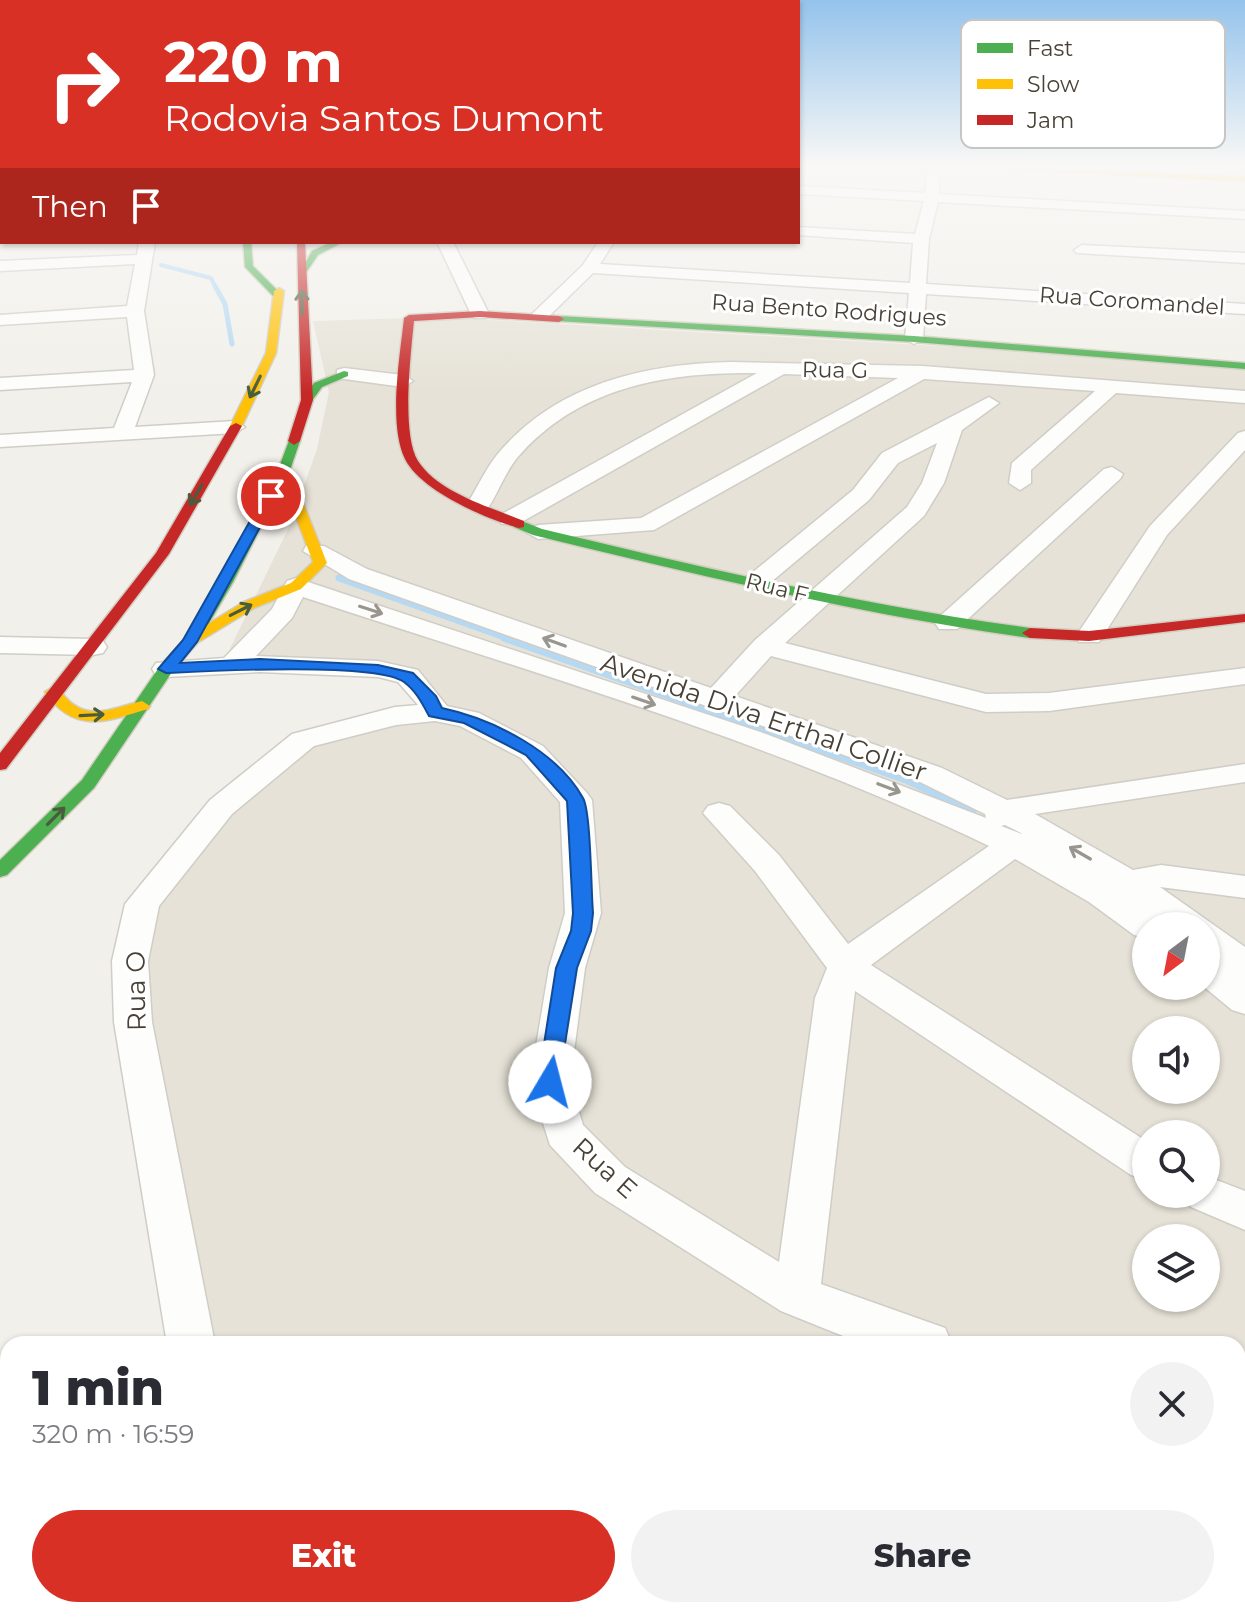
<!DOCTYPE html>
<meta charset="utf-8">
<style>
body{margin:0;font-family:Montserrat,sans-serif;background:#f2f2f3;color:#2b2b33;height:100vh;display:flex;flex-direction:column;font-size:30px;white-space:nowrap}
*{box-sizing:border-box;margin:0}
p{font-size:26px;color:#7c7c81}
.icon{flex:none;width:44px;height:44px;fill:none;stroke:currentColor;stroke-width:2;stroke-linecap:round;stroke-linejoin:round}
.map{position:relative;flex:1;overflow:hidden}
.panel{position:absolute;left:0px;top:1336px;width:1246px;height:282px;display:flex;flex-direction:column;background:#fff;border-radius:24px 24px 0 0;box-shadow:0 2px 6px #0004}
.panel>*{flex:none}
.top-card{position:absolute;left:0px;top:0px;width:800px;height:244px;box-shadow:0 2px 6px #0004;background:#d93025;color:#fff;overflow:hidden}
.needle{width:52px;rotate:212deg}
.fabs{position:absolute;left:1132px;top:912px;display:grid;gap:16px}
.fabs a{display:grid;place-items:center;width:88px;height:88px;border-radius:50%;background:#fff;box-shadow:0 2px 6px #0004;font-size:40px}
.pin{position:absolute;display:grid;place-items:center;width:68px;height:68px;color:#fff;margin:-34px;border:4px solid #fff;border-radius:50%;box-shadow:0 2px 8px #0007}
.me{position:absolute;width:88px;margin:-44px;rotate:8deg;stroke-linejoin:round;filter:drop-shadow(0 0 6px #0008)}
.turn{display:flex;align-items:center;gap:28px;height:168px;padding:0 32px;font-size:36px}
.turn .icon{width:104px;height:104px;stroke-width:2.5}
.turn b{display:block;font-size:56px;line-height:68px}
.then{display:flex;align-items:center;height:76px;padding:0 32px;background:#0003;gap:16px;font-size:30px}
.round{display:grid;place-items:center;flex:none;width:84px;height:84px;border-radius:42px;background:#f2f2f3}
.overview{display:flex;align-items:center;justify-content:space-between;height:136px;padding:0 32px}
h1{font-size:48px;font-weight:800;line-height:60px}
.action{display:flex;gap:16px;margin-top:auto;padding:16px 32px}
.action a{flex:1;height:92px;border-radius:48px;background:#d93025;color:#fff;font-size:32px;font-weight:800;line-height:92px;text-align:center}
.action a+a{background:#f2f2f3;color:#2b2b33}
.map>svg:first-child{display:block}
.residential{fill:#e6e2d7;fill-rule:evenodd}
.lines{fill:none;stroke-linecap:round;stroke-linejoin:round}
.stream-far3{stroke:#b6d9f3;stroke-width:4}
.stream-far2{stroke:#b6d9f3;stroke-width:5}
.stream-far1{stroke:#b6d9f3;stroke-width:7}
.stream{stroke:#b6d9f3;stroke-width:9}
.street-casing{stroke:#d0cdc7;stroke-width:3}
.fast-casing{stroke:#d2cdc0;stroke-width:3}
.slow-casing{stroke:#d2cdc0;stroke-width:3}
.jam-casing{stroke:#d2cdc0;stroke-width:3}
.street{fill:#fdfdfc;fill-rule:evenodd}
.fast{fill:#4caf50;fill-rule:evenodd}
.slow{fill:#ffc107;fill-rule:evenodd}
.jam{fill:#c62828;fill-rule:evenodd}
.oneway{stroke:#495c3c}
.oneway2{stroke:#99968f}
.route{fill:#1a73e8;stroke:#114b97;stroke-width:2}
.labels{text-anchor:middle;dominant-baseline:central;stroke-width:6;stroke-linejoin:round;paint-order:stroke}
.far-street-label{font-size:22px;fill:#484135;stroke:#fff}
.street-label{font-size:26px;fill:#484135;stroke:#fff}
.key{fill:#fff;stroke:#c8c6c2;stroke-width:2}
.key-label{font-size:22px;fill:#484135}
</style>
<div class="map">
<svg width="1245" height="1617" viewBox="0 0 1245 1617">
<rect width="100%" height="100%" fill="#f2f0ea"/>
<path class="residential" d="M440 317 1245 364V1617H241L234 1610H1238V1344H180L125 1092 135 890 197 814 275 749 424 718V681L224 661 290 525 317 449 329 392 313 321ZM1146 926H1206V986H1146ZM1146 1030H1206V1090H1146ZM1146 1134H1206V1194H1146ZM1146 1238H1206V1298H1146Z"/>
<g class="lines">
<path class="stream-far3" d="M161 265 211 278 216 288"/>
<path class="stream-far2" d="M215 286 225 304 232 344"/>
<path class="stream-far1" d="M339 578 510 639"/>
<path class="stream" d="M504 637 906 779 972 810"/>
<defs>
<path id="street" d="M928 167H940L939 194 1245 211V219L938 202 929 239 926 284 1245 304V314L926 294 923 339 914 344 905 339 909 293 593 273 546 319 540 320 531 315 583 265 598 242H614L600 264 910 283 913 243 798 235V227L915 234 924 201 798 194V186L925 193Z
M139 242H155L144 311 154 375 135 427 235 421 245 427 235 433 0 447V435L114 428 132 382 0 390V378L134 370 127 317 0 325V315L127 306 135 264 0 271V261L137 255Z
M437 242H453L489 314 486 318H474L471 314Z
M1082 245 1245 253V263L1077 253 1074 250Z
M731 362 923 366 1245 391V403L1116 393 1031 470V483L1020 490 1009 483 1012 463 1095 391 924 379 654 530 538 539 526 532 538 525 641 518 898 378 784 374 518 524H502L498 519 502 514 757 373C667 372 579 386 517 458 504 474 498 494 486 511L478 513 466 506C478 487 487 465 502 449 561 383 646 364 731 362Z
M344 368 403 375 413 381 403 387 337 378V370Z
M989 397 999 403 962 430 944 483 924 516 785 643 986 694 1049 693 1245 668V684L1049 711 986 712 771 656 735 696 942 768 1007 800 1245 764V782L1035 814 1133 870 1161 865 1245 876V898L1160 887 1245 947V1014L1232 1010 1203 986H1206V956L1209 957 1206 926H1167L1163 923 1165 926H1146V938L1134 935 1089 902 1015 859 871 965 1146 1141V1180L1131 1175 855 991 821 1284 945 1328 952 1344H863L781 1311 595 1193 550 1145 530 1082 549 968 565 913 560 802 521 758 460 726 435 721 396 725 314 746 232 814 159 906 148 961 152 1022 215 1344H167L114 1022 112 961 125 904 210 800 292 734 395 707 418 705 398 682 378 677 260 672 166 677 156 675 152 669 156 663 224 658 272 609 287 581 296 578 766 734 986 818 985 814 920 782 349 579 303 551 306 546H324L367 569 711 688 755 640 907 507 922 483 937 443 898 463 869 500 765 587H747L743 582 747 577 853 490 882 453ZM303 597C533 673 771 741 989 846L848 944 779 855 730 806 719 803 708 806 703 813 755 871 827 968 815 998 779 1262 625 1167 583 1125 570 1082 585 968 601 913 592 800 587 793 543 746 479 713 447 706 418 670 378 661 256 656 292 618ZM1005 825 1021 833 1022 834 1001 826Z
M1245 431V450L1167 535 1099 642H1079L1076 636 1150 526 1238 433Z
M1112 467 1123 474 1120 479 957 629H939L935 623 939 617 1104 469Z
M0 637 93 639 103 641 107 647 103 653 93 655 0 653Z
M1206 1176 1245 1191V1230L1191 1207 1184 1194H1206Z
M1238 1386 1245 1387V1435L1238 1434Z
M201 1610H257L258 1617H202Z"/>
<path id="fast" d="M243 242H251L253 266 282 295V299H276L245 267Z
M332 242H343L318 255 305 274H299L312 251Z
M559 316 914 336 1245 363V369L914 342 556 321V317Z
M344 371 348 372V376L322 387 311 402H303L301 400 314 383Z
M290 438 300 441 290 470 233 582 198 642 172 672 94 788 7 875 0 877V860L82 780 160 666 184 640 219 582 278 470Z
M519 520 542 529C704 568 865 606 1030 628L1038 633 1030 638C862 615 698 575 533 535L514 527V521Z"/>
<path id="slow" d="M1004 167 1245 177V181L1007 169Z
M279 288 284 291 276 353 242 426 232 428 230 426 266 353 274 291Z
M280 467 290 470 327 563 301 589 254 608 200 641H190V635L244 602 291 583 313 562 278 470Z
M53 687 59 689C83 724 107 710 142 701L150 706 148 709C105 722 74 734 45 692Z"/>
<path id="jam" d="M297 242H305L313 400 300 441 294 445 288 441 301 400Z
M480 311 559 316 564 319 559 322 480 317 414 321C411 353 401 434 418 461 439 493 490 507 524 521V527L519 528C486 519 421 491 405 459 388 424 400 356 404 318L409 315Z
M236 423 242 426 169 554 6 769 0 770V753L156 553 230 426Z
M1245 614V622L1089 641 1030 638 1022 633 1030 628 1089 631Z"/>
</defs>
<use href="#street" class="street-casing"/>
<use href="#fast" class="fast-casing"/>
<use href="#slow" class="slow-casing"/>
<use href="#jam" class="jam-casing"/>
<use href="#street" class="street"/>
<use href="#fast" class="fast"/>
<use href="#slow" class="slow"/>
<use href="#jam" class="jam"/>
</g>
<defs><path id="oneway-shaft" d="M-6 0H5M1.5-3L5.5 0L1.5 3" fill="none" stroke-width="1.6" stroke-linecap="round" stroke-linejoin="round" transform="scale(2)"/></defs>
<g class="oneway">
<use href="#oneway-shaft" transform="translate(302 302) rotate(-91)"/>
<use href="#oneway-shaft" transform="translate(255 387) rotate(116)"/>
<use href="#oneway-shaft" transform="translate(196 495) rotate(120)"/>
<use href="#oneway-shaft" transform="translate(241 610) rotate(-27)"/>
<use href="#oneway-shaft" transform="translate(92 715) rotate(-3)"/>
<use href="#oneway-shaft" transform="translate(56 816) rotate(-45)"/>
</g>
<g class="oneway2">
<use href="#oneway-shaft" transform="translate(371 610) rotate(18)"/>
<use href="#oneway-shaft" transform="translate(554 642) rotate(-160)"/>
<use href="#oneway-shaft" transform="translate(644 701) rotate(19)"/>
<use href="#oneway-shaft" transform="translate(889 788) rotate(21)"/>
<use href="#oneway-shaft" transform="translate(1080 853) rotate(-150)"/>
</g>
<linearGradient id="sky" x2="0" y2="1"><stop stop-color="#94c3ec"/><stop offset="0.42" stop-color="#f9f8f6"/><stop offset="1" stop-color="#f9f8f6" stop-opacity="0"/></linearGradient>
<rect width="1245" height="393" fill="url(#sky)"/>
<path class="route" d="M271 492 277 496 197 642 180 663 260 659 378 665 413 673 436 696 442 708C493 719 557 751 583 798 591 812 591 891 593 913L591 931 577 968 558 1088H542L538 1082 556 968 571 931 573 913 567 801 526 755 464 723 429 716C422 703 416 691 404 682 377 662 206 671 166 673L158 669 183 640 264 496Z"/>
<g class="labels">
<g class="far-street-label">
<text transform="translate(1132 301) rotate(4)">Rua Coromandel</text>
<text transform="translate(829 310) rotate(4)">Rua Bento Rodrigues</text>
<text transform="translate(835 370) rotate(1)">Rua G</text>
<text transform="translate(777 588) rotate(14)">Rua F</text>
</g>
<g class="street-label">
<text transform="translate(764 717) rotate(19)">Avenida Diva Erthal Collier</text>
<text transform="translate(136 991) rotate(-91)">Rua O</text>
<text transform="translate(605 1168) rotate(42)">Rua E</text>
</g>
</g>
<rect x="961" y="20" width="264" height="128" rx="12" class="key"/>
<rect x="977" y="43" width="36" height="10" fill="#4caf50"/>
<rect x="977" y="79" width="36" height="10" fill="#ffc107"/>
<rect x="977" y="115" width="36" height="10" fill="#c62828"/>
<g class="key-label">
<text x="1027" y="56">Fast</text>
<text x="1027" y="92">Slow</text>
<text x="1027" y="128">Jam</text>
</g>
</svg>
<div class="fabs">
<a><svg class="needle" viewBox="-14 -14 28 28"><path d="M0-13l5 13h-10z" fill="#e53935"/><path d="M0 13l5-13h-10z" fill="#7c7c81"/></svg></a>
<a><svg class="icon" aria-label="sound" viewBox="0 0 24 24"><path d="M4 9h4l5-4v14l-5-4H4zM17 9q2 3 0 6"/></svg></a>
<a><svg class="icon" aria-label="search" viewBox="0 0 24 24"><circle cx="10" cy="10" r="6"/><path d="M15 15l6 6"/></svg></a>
<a><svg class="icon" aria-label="layers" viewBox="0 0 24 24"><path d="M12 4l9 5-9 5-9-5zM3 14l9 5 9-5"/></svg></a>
</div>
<div class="pin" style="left:271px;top:496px;background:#d93025"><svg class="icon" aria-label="arrive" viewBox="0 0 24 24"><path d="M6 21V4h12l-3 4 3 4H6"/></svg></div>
<svg class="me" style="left:550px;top:1082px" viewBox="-20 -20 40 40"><circle r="19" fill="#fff"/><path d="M0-13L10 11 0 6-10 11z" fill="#1a73e8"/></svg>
<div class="top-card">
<div class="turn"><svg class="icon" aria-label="right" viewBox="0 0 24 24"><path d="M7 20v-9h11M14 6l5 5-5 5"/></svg><div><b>220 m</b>Rodovia Santos Dumont</div></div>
<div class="then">Then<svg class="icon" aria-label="arrive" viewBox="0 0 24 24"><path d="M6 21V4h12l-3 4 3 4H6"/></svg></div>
</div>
<section class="panel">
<div class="overview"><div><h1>1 min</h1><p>320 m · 16:59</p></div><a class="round"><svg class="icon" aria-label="close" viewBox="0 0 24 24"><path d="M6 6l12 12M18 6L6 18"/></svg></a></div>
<div class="action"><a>Exit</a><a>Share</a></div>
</section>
</div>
